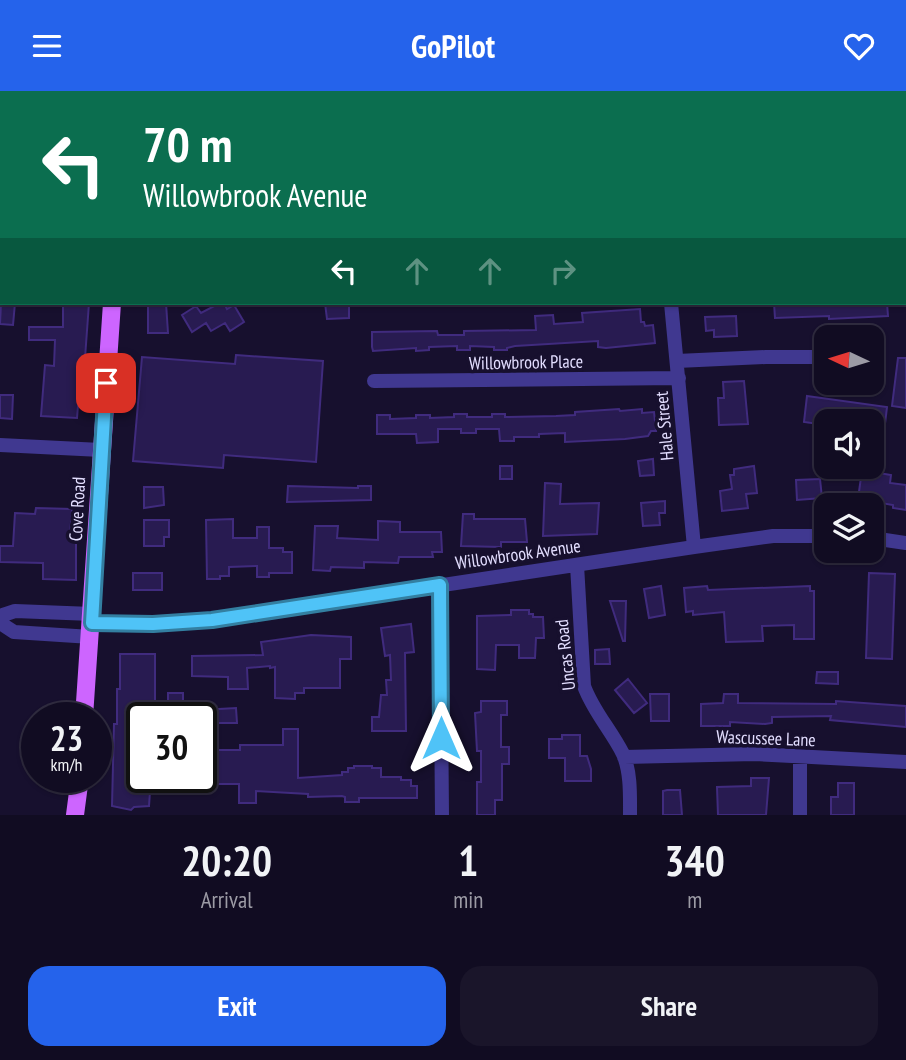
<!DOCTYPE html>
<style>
body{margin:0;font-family:"PT Sans Narrow",sans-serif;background:#1a152a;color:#f1f3f6;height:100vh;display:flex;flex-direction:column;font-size:26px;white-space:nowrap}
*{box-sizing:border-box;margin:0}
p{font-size:23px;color:#9c9ba5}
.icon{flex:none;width:38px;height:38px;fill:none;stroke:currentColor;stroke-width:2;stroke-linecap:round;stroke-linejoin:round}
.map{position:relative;height:724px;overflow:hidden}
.panel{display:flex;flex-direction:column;background:#110c22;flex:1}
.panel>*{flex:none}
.banner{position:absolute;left:0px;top:0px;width:906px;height:214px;box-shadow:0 2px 5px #0004,0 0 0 2px #302c40;background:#0b6e4f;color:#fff;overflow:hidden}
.needle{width:46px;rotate:274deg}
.fabs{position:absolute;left:814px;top:234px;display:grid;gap:14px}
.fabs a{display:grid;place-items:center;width:70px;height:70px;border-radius:14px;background:#110c22;box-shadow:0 2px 5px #0004,0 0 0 2px #302c40;font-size:35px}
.speed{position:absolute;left:21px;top:611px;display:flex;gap:14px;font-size:35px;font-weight:700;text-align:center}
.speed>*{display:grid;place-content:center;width:91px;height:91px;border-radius:50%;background:#110c22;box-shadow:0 2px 5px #0004,0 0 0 2px #302c40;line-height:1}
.speed small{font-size:18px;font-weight:400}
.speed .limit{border:4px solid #111;border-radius:10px;background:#fff;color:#111}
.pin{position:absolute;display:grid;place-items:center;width:60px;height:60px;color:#fff;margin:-30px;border-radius:14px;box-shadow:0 4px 10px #0006}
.me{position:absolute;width:77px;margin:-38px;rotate:0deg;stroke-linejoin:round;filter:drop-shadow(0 0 5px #0008)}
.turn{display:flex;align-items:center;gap:24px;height:147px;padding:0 28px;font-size:32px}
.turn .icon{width:91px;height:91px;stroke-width:2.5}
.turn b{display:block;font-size:49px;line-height:60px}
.lanes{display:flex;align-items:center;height:66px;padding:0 28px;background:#0003;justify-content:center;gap:35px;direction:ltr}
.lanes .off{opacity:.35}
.eta{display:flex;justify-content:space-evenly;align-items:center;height:119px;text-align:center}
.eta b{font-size:42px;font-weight:600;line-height:49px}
.action{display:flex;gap:14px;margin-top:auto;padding:14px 28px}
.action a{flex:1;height:80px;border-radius:21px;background:#2563eb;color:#fff;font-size:28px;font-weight:600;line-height:80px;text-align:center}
.action a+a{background:#1a152a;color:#f1f3f6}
header{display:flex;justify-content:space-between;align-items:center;height:91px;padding:0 28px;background:#2563eb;color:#fff;font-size:32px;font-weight:600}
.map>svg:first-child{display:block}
.building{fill:#281b51;stroke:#402b7e;stroke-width:2}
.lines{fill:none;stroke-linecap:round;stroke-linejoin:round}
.minor{stroke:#403890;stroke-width:14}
.major{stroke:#cd65ff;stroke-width:18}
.route-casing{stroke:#337fa1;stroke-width:18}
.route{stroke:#4fc3f7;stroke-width:12}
.labels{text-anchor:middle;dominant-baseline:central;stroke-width:7;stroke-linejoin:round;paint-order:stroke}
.street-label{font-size:18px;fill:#e3deff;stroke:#17102e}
</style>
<header><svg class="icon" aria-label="menu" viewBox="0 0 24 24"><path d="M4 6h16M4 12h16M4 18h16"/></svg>GoPilot<svg class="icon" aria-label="heart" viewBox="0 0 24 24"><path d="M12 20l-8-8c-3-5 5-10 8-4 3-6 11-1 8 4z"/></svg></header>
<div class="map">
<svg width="906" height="724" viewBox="0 0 906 724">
<rect width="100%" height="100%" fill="#17102e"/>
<path class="building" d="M1 212H15L13 234 0 233Z
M63 212H89L85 267H82L77 327 41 325 45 274 54 275 55 249H29V236H63Z
M148 212H166L168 242H148Z
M220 212H224L227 218 234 214 244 231 230 240 225 232 211 240 206 232 192 241 182 224 196 215 201 222Z
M325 212H349V227L327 228Z
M774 212H887L888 225 829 228V225L775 227Z
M640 218 641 231H644L645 235 653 234 655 252 606 257 598 256V250L515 255 507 257V259H494V256L470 255V259H457V255L429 256V259L416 260V257L373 260 372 256V241L437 240 438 244H464V240L536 239 535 225 553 224 554 233 583 231 582 222Z
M736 225 737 245 714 246V239L706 240 705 226Z
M236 264 323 270 316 371 224 364 223 377 133 370 142 266 235 273Z
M898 267H906V317L892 315Z
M744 290 748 333 719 334 718 307H724L723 291Z
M0 304H13L12 328 0 327Z
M807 305 887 316 884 341 872 339V331H826V334L804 331Z
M619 318 620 320 642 318V322L654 321 656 340H651L648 345 625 348 565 351V342L539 343V346H514V350H500L499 338H476V342H461V338H438V351L417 352 416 343H377V324H390V328L416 327V324H430V327L454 326V323H467V326H492V323H505V326L556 325 575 324V321Z
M653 368 654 384 640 385 638 370Z
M500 375H512V388H500Z
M754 375 757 402 746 403 748 417 722 420 720 400 732 398 730 384H734V378Z
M862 379 891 384 890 392 906 394V419L893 417V414L858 408Z
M820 388 822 407 797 409 796 389Z
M545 392 561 393 560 413 599 412 597 443 543 445Z
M288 395 358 397V395H371V409L287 411Z
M144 396H163L164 414 144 417Z
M665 410V422H659L660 434 643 435 641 412Z
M36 417 72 418 70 445 76 446V489L43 488V472L0 471V455H13L15 422 35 423Z
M463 423H474V428H525L527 451H501V456L461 455Z
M233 428V447H257V436H269V457H283V461H292V482H269V486H257V475L229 476V485H220V488H207L206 429Z
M144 429H169V446H164V455H144Z
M378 430 400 431V441H441L442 461H432L433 466H399L398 472 364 471V477L331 476 330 480 313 479 315 435H338L337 447 378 449Z
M133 482H162V499H133Z
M869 482 895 483 892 568 866 567Z
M661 495 665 524 649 527 644 498Z
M707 495 708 499 810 495V500H814V548H794V534L762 535 763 550 726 551 724 521 693 524V520L686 521 684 497Z
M610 510H626L625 550H623Z
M511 519H529V523H533V526H543L544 547H536L535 567H519V554H496L495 579 477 578V525L511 524Z
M411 533 414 561 405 562 406 640H372V626H379L381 604H387L386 589H391L390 564 385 565 381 537Z
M311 544 351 546V568H340V597H304V602H295V608L275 607V576L270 577V575L247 577 248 598H228V586L192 585V565L263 564 261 551Z
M609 558 610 573H595V559Z
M120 563H155V612H142V646L135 647V699L150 700 149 715 134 716 131 719 112 715 114 633H117V598H120Z
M817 581H838V593L816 592Z
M628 588 647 612 634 622 615 599Z
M168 602H183V616L168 617Z
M650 603H669V630H651Z
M724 603H738V612L836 613V610L906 615V636L830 629 831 625 772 626V632L765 633 730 631V635H701V613L723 612Z
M481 610H507V624H501V656H509V673H502V709H495V724H477V691H481V660H477L475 622 481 621Z
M236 617 237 632H201V619Z
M283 638H298V687L342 684V681H348V677H354V675H372V677H381V686H401V689H411V695H417V707H359V711H345V706L342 705 308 706V703L256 700V712H239V693H201V659H240V654H283Z
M562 644H580V665H587L591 678V690H565V667H549V648H562Z
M751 687H769L766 724H718L717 696 751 695Z
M838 692H854V724H831V706H838Z
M667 699H680L682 724H663V700Z"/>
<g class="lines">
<path class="minor" d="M520 0 530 2
M371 2 372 0
M693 2 694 0
M864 2V0
M905 70H906
M671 212 694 456
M677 270 766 266H826
M374 290 679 287
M0 354 101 359
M872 447 906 452
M577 474 584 595C593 620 611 639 623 663 631 681 630 705 630 724
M440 494 442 724
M0 525 15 520 92 523
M0 532 14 541 91 546
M92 532 153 533 212 529 694 456 773 445H826
M624 666 755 663 906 671
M800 667V724"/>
<path class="major" d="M127 2V0
M84 626 112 212
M75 724 80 686"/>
</g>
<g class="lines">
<defs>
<path id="route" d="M106 292 92 532 153 533 212 529 440 494 441 647"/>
</defs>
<use href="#route" class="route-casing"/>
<use href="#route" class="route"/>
</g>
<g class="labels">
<g class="street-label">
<text transform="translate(526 271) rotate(-1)">Willowbrook Place</text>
<text transform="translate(664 335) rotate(-95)">Hale Street</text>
<text transform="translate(77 418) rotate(-87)">Cove Road</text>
<text transform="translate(518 463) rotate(-8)">Willowbrook Avenue</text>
<text transform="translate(565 564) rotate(-96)">Uncas Road</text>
<text transform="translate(766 647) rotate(2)">Wascussee Lane</text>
</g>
</g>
</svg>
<div class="fabs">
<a><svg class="needle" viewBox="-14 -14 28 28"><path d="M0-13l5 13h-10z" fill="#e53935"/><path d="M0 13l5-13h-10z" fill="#9c9ba5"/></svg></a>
<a><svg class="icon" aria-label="sound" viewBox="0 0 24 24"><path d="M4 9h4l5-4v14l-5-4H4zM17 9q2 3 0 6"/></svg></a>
<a><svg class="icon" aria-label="layers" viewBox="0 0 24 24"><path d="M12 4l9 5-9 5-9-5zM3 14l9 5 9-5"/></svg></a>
</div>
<div class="speed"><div>23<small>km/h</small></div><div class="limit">30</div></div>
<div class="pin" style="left:106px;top:292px;background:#d93025"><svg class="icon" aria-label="arrive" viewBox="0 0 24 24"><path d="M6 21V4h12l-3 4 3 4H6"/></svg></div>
<svg class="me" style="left:441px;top:647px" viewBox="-20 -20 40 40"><path d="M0-17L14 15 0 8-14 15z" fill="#4fc3f7" stroke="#fff" stroke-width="4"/></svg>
<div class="banner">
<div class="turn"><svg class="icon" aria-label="left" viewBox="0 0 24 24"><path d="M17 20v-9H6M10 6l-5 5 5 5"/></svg><div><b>70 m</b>Willowbrook Avenue</div></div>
<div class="lanes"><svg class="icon" aria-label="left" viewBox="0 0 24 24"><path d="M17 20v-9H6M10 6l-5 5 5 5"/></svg><svg class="icon off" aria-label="ahead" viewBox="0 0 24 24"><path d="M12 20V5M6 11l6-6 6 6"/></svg><svg class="icon off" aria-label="ahead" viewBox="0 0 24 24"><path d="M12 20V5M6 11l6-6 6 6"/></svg><svg class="icon off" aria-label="right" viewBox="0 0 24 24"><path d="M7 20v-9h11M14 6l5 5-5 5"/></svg></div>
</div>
</div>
<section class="panel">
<div class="eta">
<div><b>20:20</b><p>Arrival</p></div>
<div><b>1</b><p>min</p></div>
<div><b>340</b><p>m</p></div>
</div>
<div class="action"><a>Exit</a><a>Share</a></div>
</section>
